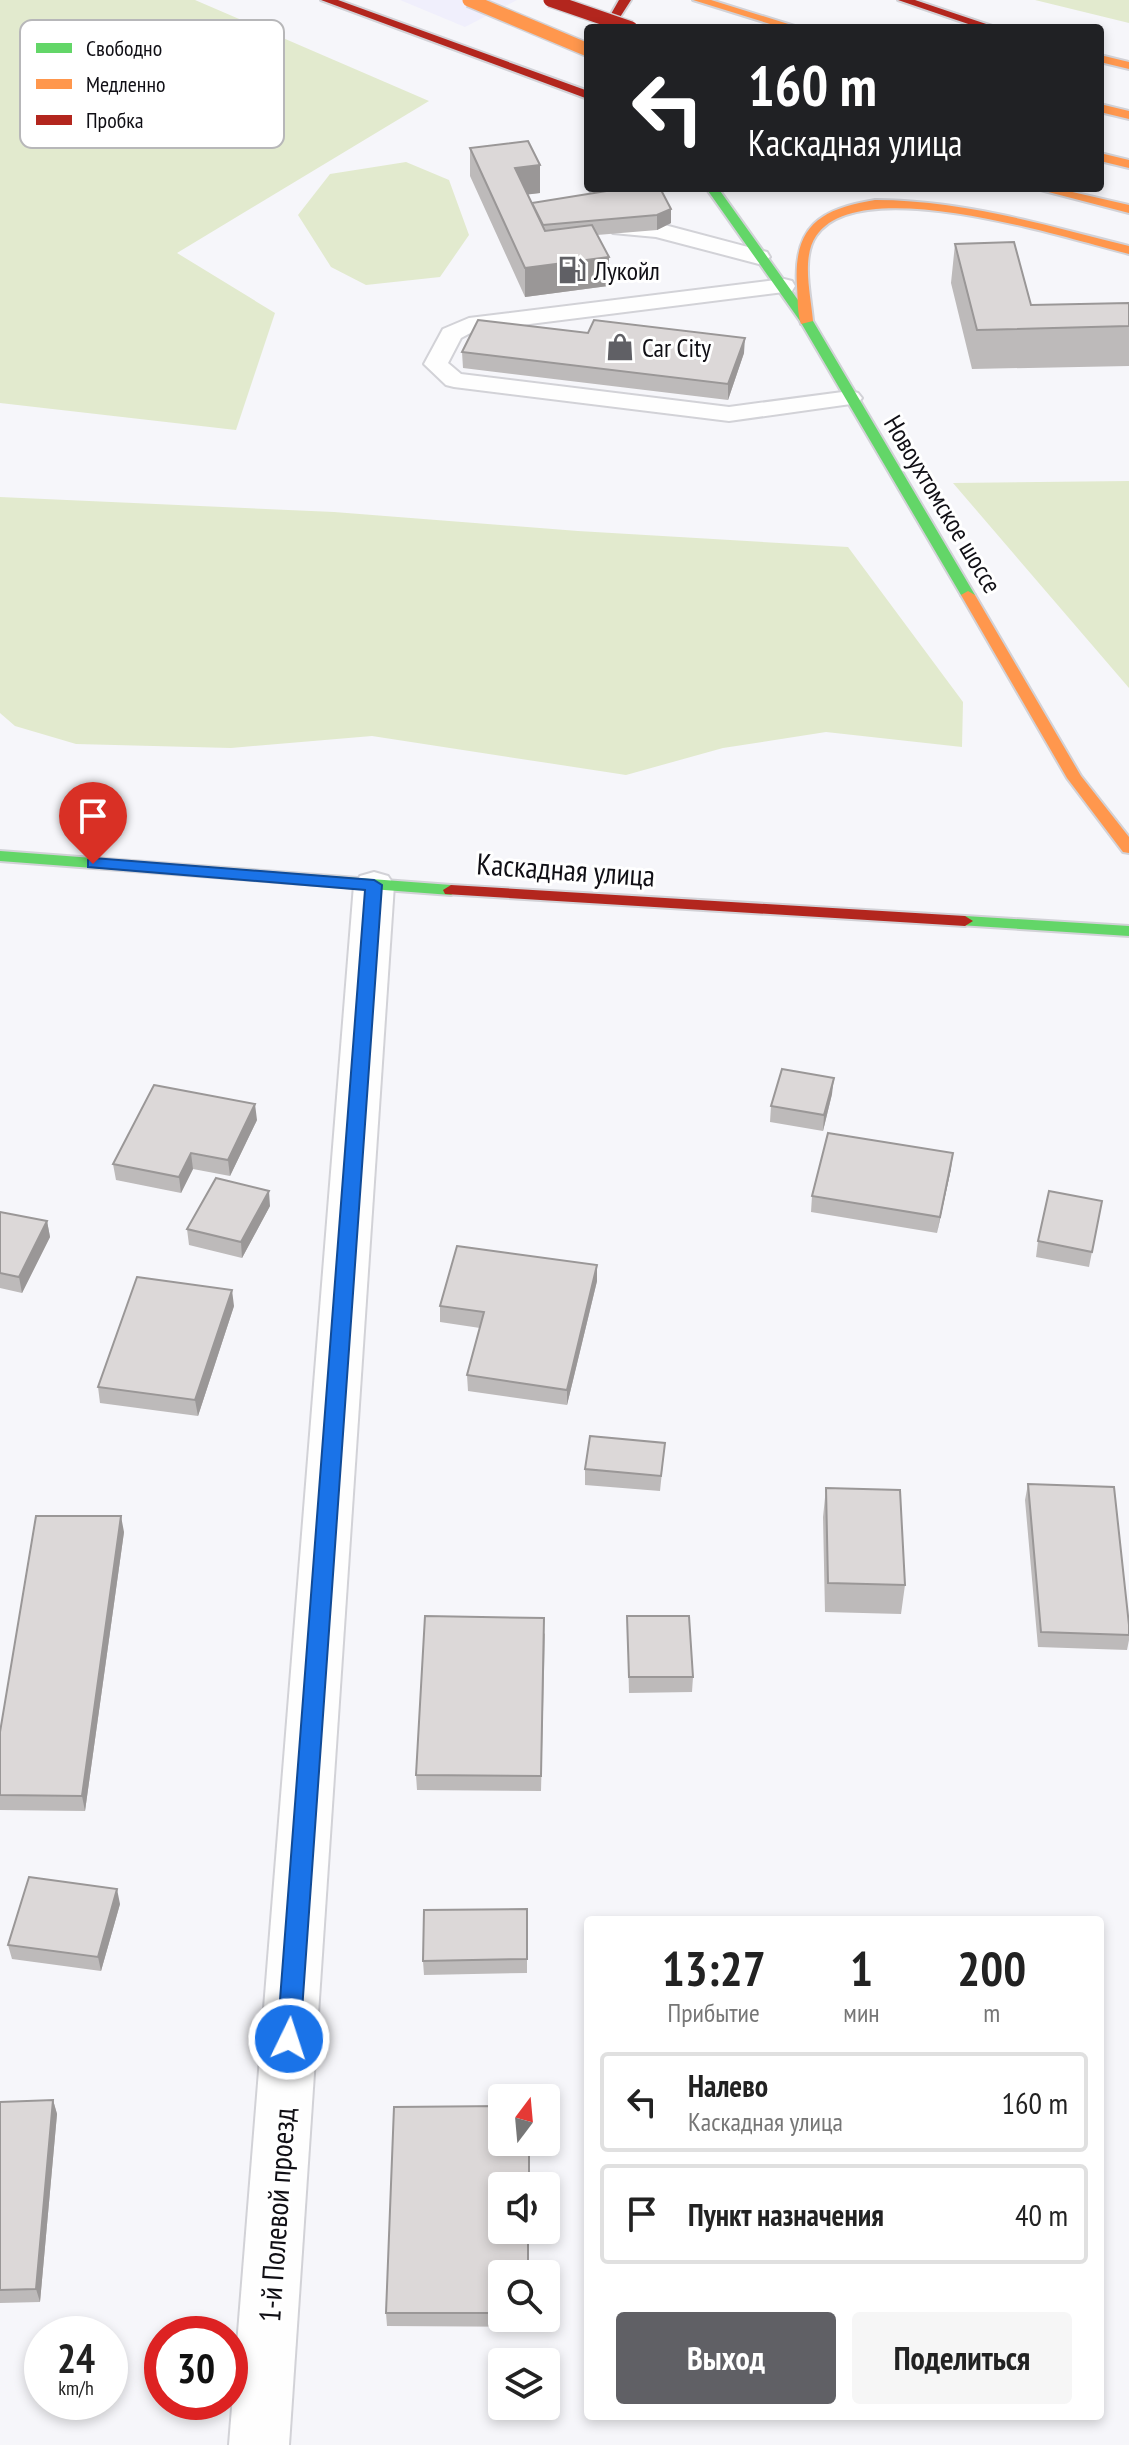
<!DOCTYPE html>
<html lang="ru">
<meta charset="utf-8">
<style>
body{margin:0;font-family:"PT Sans Narrow",sans-serif;background:#f6f6f6;color:#222;height:100vh;display:flex;flex-direction:column;font-size:30px;white-space:nowrap}
*{box-sizing:border-box;margin:0}
p{font-size:26px;color:#767676}
.icon{flex:none;width:44px;height:44px;fill:none;stroke:currentColor;stroke-width:2;stroke-linecap:round;stroke-linejoin:round}
.map{position:relative;flex:1;overflow:hidden}
.details{position:absolute;left:584px;top:1916px;width:520px;height:504px;display:flex;flex-direction:column;background:#fff;border-radius:8px;box-shadow:0 4px 12px #0003}
.details>*{flex:none}
.top-card{position:absolute;left:584px;top:24px;width:520px;height:168px;border-radius:8px;box-shadow:0 4px 12px #0003;background:#202124;color:#fff;overflow:hidden}
.needle{width:52px;rotate:16deg}
.buttons{position:absolute;left:488px;top:2084px;display:grid;gap:16px}
.buttons a{display:grid;place-items:center;width:72px;height:72px;border-radius:8px;background:#fff;box-shadow:0 4px 12px #0003;font-size:40px}
.speed{position:absolute;left:24px;top:2316px;display:flex;gap:16px;font-size:40px;font-weight:700;text-align:center}
.speed>*{display:grid;place-content:center;width:104px;height:104px;border-radius:50%;background:#fff;box-shadow:0 4px 12px #0003;line-height:1}
.speed small{font-size:20px;font-weight:400}
.speed .limit{border:12px solid #d22;background:#fff;color:#111}
.pin{position:absolute;display:grid;place-items:center;width:68px;height:68px;color:#fff;margin:-82px -34px;border-radius:50% 50% 50% 0;rotate:-45deg;box-shadow:0 0 8px #0007}
.pin .icon{rotate:45deg}
.me{position:absolute;width:88px;margin:-44px;rotate:4deg;stroke-linejoin:round;filter:drop-shadow(0 0 6px #0008)}
.turn{display:flex;align-items:center;gap:28px;height:168px;padding:0 32px;font-size:36px}
.turn .icon{width:104px;height:104px;stroke-width:2.5}
.turn b{display:block;font-size:56px;line-height:68px}
.eta{display:flex;justify-content:space-evenly;align-items:center;height:136px;text-align:center}
.eta b{font-size:48px;font-weight:600;line-height:56px}
.action{display:flex;gap:16px;margin-top:auto;padding:16px 32px}
.action a{flex:1;height:92px;border-radius:8px;background:#606065;color:#fff;font-size:32px;font-weight:600;line-height:92px;text-align:center}
.action a+a{background:#f6f6f6;color:#222}
ul{padding:0;list-style:none}
li{display:flex;align-items:center;gap:24px;height:100px;margin:0 16px 12px;padding:0 16px;border:4px solid #e0e0e0;border-radius:8px}
li div{flex:1}
li b{display:block;font-size:30px}
li em{font-style:normal}
.map>svg:first-child{display:block}
.built{fill:#f0effc}
.green{fill:#e2eace}
.lines{fill:none;stroke-linecap:round;stroke-linejoin:round}
.lane-casing{stroke:#d2d2d7;stroke-width:4}
.street-casing{stroke:#d2d2d7;stroke-width:4}
.fast-casing{stroke:#d2d2d7;stroke-width:4}
.slow-casing{stroke:#d2d2d7;stroke-width:4}
.jam-casing{stroke:#d2d2d7;stroke-width:4}
.lane{fill:#fefefe;fill-rule:evenodd}
.street{fill:#fefefe;fill-rule:evenodd}
.fast{fill:#63d668;fill-rule:evenodd}
.slow{fill:#ff974d;fill-rule:evenodd}
.jam{fill:#b3261e;fill-rule:evenodd}
.slow-bridge-casing{stroke:#d2d2d7;stroke-width:16;stroke-linecap:butt}
.jam-bridge-casing{stroke:#d2d2d7;stroke-width:16;stroke-linecap:butt}
.slow-bridge{stroke:#ff974d;stroke-width:13}
.jam-bridge{stroke:#b3261e;stroke-width:13}
.wall{fill:#bdbaba}
.shaded-wall{fill:#9a9797}
.building{fill:#dcd8d8;stroke:#9a9797;stroke-width:2}
.route{fill:#1a73e8;stroke:#114b97;stroke-width:2}
.labels{text-anchor:middle;dominant-baseline:central;stroke-width:6;stroke-linejoin:round;paint-order:stroke}
.far-poi-label{font-size:26px;fill:#100f15;stroke:#fff;text-anchor:start}
.far-street-label{font-size:26px;fill:#100f15;stroke:#fff}
.street-label{font-size:30px;fill:#100f15;stroke:#fff}
.key{fill:#fff;stroke:#b7b7b9;stroke-width:2}
.key-label{font-size:22px;fill:#100f15}
</style>
<div class="map">
<svg width="1129" height="2445" viewBox="0 0 1129 2445">
<rect width="100%" height="100%" fill="#f6f6fa"/>
<path class="built" d="M400 0H517L465 27Z"/>
<path class="green" d="M0 0H195L429 101 177 253 275 313 236 430 0 403Z
M1035 0H1129V23Z
M406 162 449 180 469 235 440 277 366 285 331 267 298 215 330 174Z
M1129 481V688L953 483Z
M0 497 334 512 578 531 848 547 963 702 962 747 826 732 723 748 626 775 372 736 231 748 76 744 15 726 0 713Z"/>
<g class="lines">
<defs>
<path id="lane" d="M589 188H611L629 222 657 223 767 252 770 257 759 264 656 237 613 233Z
M784 279 792 281 795 286 792 291 474 331 461 338 448 363 461 374 729 407 850 391 858 393 862 398 858 403 729 421 454 387 446 385 424 364 443 329 469 318Z"/>
<path id="street" d="M374 872 388 876 394 885 289 2445H229L354 885 360 876Z"/>
<path id="fast" d="M706 188H718L813 321 975 595 973 598 968 599 961 595 800 321Z
M0 851 451 885 459 890 451 895 0 861Z
M965 916 1129 926V936L959 925 957 921Z"/>
<path id="slow" d="M693 0H711L801 28H783Z
M1100 55 1129 62V69L1100 62Z
M1100 104 1129 111V119L1100 112Z
M1100 153 1129 160V168L1100 161Z
M1033 188H1055L1129 205V213Z
M875 200C962 200 1045 225 1129 246V254C1065 238 859 171 816 236 801 258 811 296 813 321L801 324C797 313 798 298 797 286 793 226 820 209 875 200Z
M968 591 975 595 1081 776 1129 837V853L1123 852 1067 778 961 595Z"/>
<path id="jam" d="M321 0H338L588 91V99Z
M619 0H631L615 25 591 28 607 21Z
M898 0H915L998 28H980Z
M451 885 965 916 973 921 965 926 445 894 443 890Z"/>
</defs>
<use href="#lane" class="lane-casing"/>
<use href="#street" class="street-casing"/>
<use href="#fast" class="fast-casing"/>
<use href="#slow" class="slow-casing"/>
<use href="#jam" class="jam-casing"/>
<use href="#lane" class="lane"/>
<use href="#street" class="street"/>
<use href="#fast" class="fast"/>
<use href="#slow" class="slow"/>
<use href="#jam" class="jam"/>
<defs>
<path id="slow-bridge" d="M469 0 588 50"/>
<path id="jam-bridge" d="M550 0 631 28"/>
</defs>
<use href="#slow-bridge" class="slow-bridge-casing"/>
<use href="#jam-bridge" class="jam-bridge-casing"/>
<use href="#slow-bridge" class="slow-bridge"/>
<use href="#jam-bridge" class="jam-bridge"/>
</g>
<path class="wall" d="M470 148 540 193 528 194 532 203 671 209V223L657 230 597 235 609 257 608 286 525 297 470 176Z
M955 244 1031 305 1129 303V366L972 369 951 283Z
M588 333 744 353 728 400 463 368 462 352Z
M832 1094 823 1131 770 1122 771 1106Z
M257 1120 230 1176 193 1169 181 1193 116 1180 113 1164Z
M951 1169 937 1233 811 1212 812 1196Z
M1102 1201 1089 1267 1036 1257 1038 1241Z
M270 1206 242 1258 189 1245 187 1229Z
M0 1212 47 1221 50 1237 22 1293 0 1288Z
M597 1265V1281L567 1405 468 1391 467 1375 480 1328 440 1322V1306Z
M234 1306 198 1416 100 1403 98 1387Z
M665 1443 660 1491 585 1485V1469Z
M1028 1484 1129 1625V1640L1127 1650 1038 1647 1025 1500Z
M826 1488 905 1585 901 1614 825 1612 823 1517Z
M124 1532 85 1811 0 1810V1732Z
M627 1616 693 1677 692 1692 629 1693Z
M545 1633 541 1791 417 1790 416 1775Z
M120 1904 101 1971 12 1959 8 1945Z
M527 1909V1973L424 1975 423 1961Z
M53 2100 57 2114 40 2302 0 2303V2102Z
M502 2274V2318H528V2327L387 2326 386 2313Z"/>
<path class="shaded-wall" d="M540 165V193L516 196 515 168Z
M671 209V223L657 230V215Z
M609 257 608 286 525 297V268Z
M745 338 744 353 728 400V384Z
M834 1078 832 1094 823 1131 824 1115Z
M255 1104 257 1120 230 1176 228 1160Z
M191 1153 193 1169 181 1193 179 1177Z
M953 1153 951 1169 937 1233 940 1217Z
M269 1191 270 1206 242 1258 241 1242Z
M47 1221 50 1237 22 1293 19 1277Z
M597 1265V1281L567 1405V1390Z
M232 1290 234 1306 198 1416 195 1400Z
M121 1516 124 1532 85 1811 82 1796Z
M117 1889 120 1904 101 1971 98 1957Z
M53 2100 57 2114 40 2302 36 2289Z"/>
<path class="building" d="M528 141 540 165 515 168 545 231 592 225 609 257 525 268 470 148Z
M625 188H660L671 209 657 215 543 225 532 203Z
M1014 242 1031 305 1129 303V326L977 330 955 244Z
M478 320 588 333 594 320 745 338 728 384 462 352Z
M782 1069 834 1078 824 1115 771 1106Z
M154 1085 255 1104 228 1160 191 1153 179 1177 113 1164Z
M828 1133 953 1153 940 1217 812 1196Z
M216 1178 269 1191 241 1242 187 1229Z
M1049 1191 1102 1201 1092 1252 1038 1241Z
M0 1212 47 1221 19 1277 0 1273Z
M457 1246 597 1265 567 1390 467 1375 484 1312 440 1306Z
M137 1277 232 1290 195 1400 98 1387Z
M590 1436 665 1443 661 1476 585 1469Z
M1028 1484 1114 1487 1129 1625V1635L1041 1632Z
M826 1488 900 1490 905 1585 828 1583Z
M36 1516H121L82 1796 0 1795V1732Z
M425 1616 544 1618 541 1776 416 1775Z
M627 1616H689L693 1677H629Z
M29 1877 117 1889 98 1957 8 1945Z
M527 1909V1959L423 1961 424 1910Z
M53 2100 36 2289 0 2290V2102Z
M502 2106V2142H529V2186H502V2230H528V2274H502V2313H386L394 2107Z"/>
<path class="route" d="M93 858 374 880 382 885 300 2039 297 2046 289 2049 281 2046 277 2039 365 890 88 867V860Z"/>
<defs>
<symbol id="fuel-bare" viewBox="-9 -9 18 18"><path d="M-5.5-6h7V0h2V4h1.3V-2.5L3-4.5l.8-.8L6-3V5H2.5V1h-1V6h-7ZM-4.2-4.7v3.2H.2V-4.7Z" fill="#606065" stroke="#fff" stroke-width="2.5" paint-order="stroke"/></symbol>
<symbol id="shop-bare" viewBox="-9 -9 18 18"><path d="M-5-2.5h2.3a2.7 3.5 0 0 1 5.4 0H5L5.5 6h-11ZM-1.5-2.5h3a1.5 2.3 0 0 0-3 0Z" fill="#606065" stroke="#fff" stroke-width="2.5" paint-order="stroke"/></symbol>
</defs>
<g fill-rule="evenodd">
<use href="#fuel-bare" x="552" y="250" width="40" height="40"/>
<use href="#shop-bare" x="600" y="327" width="40" height="40"/>
</g>
<g class="labels">
<g class="far-poi-label">
<text x="594" y="270">Лукойл</text>
<text x="642" y="347">Car City</text>
</g>
<g class="far-street-label">
<text transform="translate(943 504) rotate(59)">Новоухтомское шоссе</text>
</g>
<g class="street-label">
<text transform="translate(566 869) rotate(4)">Каскадная улица</text>
<text transform="translate(276 2215) rotate(-86)">1-й Полевой проезд</text>
</g>
</g>
<rect x="20" y="20" width="264" height="128" rx="12" class="key"/>
<rect x="36" y="43" width="36" height="10" fill="#63d668"/>
<rect x="36" y="79" width="36" height="10" fill="#ff974d"/>
<rect x="36" y="115" width="36" height="10" fill="#b3261e"/>
<g class="key-label">
<text x="86" y="56">Свободно</text>
<text x="86" y="92">Медленно</text>
<text x="86" y="128">Пробка</text>
</g>
</svg>
<div class="buttons">
<a><svg class="needle" viewBox="-14 -14 28 28"><path d="M0-13l5 13h-10z" fill="#e53935"/><path d="M0 13l5-13h-10z" fill="#767676"/></svg></a>
<a><svg class="icon" aria-label="sound" viewBox="0 0 24 24"><path d="M4 9h4l5-4v14l-5-4H4zM17 9q2 3 0 6"/></svg></a>
<a><svg class="icon" aria-label="search" viewBox="0 0 24 24"><circle cx="10" cy="10" r="6"/><path d="M15 15l6 6"/></svg></a>
<a><svg class="icon" aria-label="layers" viewBox="0 0 24 24"><path d="M12 4l9 5-9 5-9-5zM3 14l9 5 9-5"/></svg></a>
</div>
<div class="speed"><div>24<small>km/h</small></div><div class="limit">30</div></div>
<div class="pin" style="left:93px;top:864px;background:#d93025"><svg class="icon" aria-label="arrive" viewBox="0 0 24 24"><path d="M6 21V4h12l-3 4 3 4H6"/></svg></div>
<svg class="me" style="left:289px;top:2039px" viewBox="-20 -20 40 40"><circle r="17" fill="#1a73e8" stroke="#fff" stroke-width="3"/><path d="M0-11L8 9 0 5-8 9z" fill="#fff"/></svg>
<div class="top-card">
<div class="turn"><svg class="icon" aria-label="left" viewBox="0 0 24 24"><path d="M17 20v-9H6M10 6l-5 5 5 5"/></svg><div><b>160 m</b>Каскадная улица</div></div>
</div>
<section class="details">
<div class="eta">
<div><b>13:27</b><p>Прибытие</p></div>
<div><b>1</b><p>мин</p></div>
<div><b>200</b><p>m</p></div>
</div>
<ul>
<li><svg class="icon" aria-label="left" viewBox="0 0 24 24"><path d="M17 20v-9H6M10 6l-5 5 5 5"/></svg><div><b>Налево</b><p>Каскадная улица</p></div><em>160 m</em></li>
<li><svg class="icon" aria-label="arrive" viewBox="0 0 24 24"><path d="M6 21V4h12l-3 4 3 4H6"/></svg><div><b>Пункт назначения</b></div><em>40 m</em></li>
</ul>
<div class="action"><a>Выход</a><a>Поделиться</a></div>
</section>
</div>
